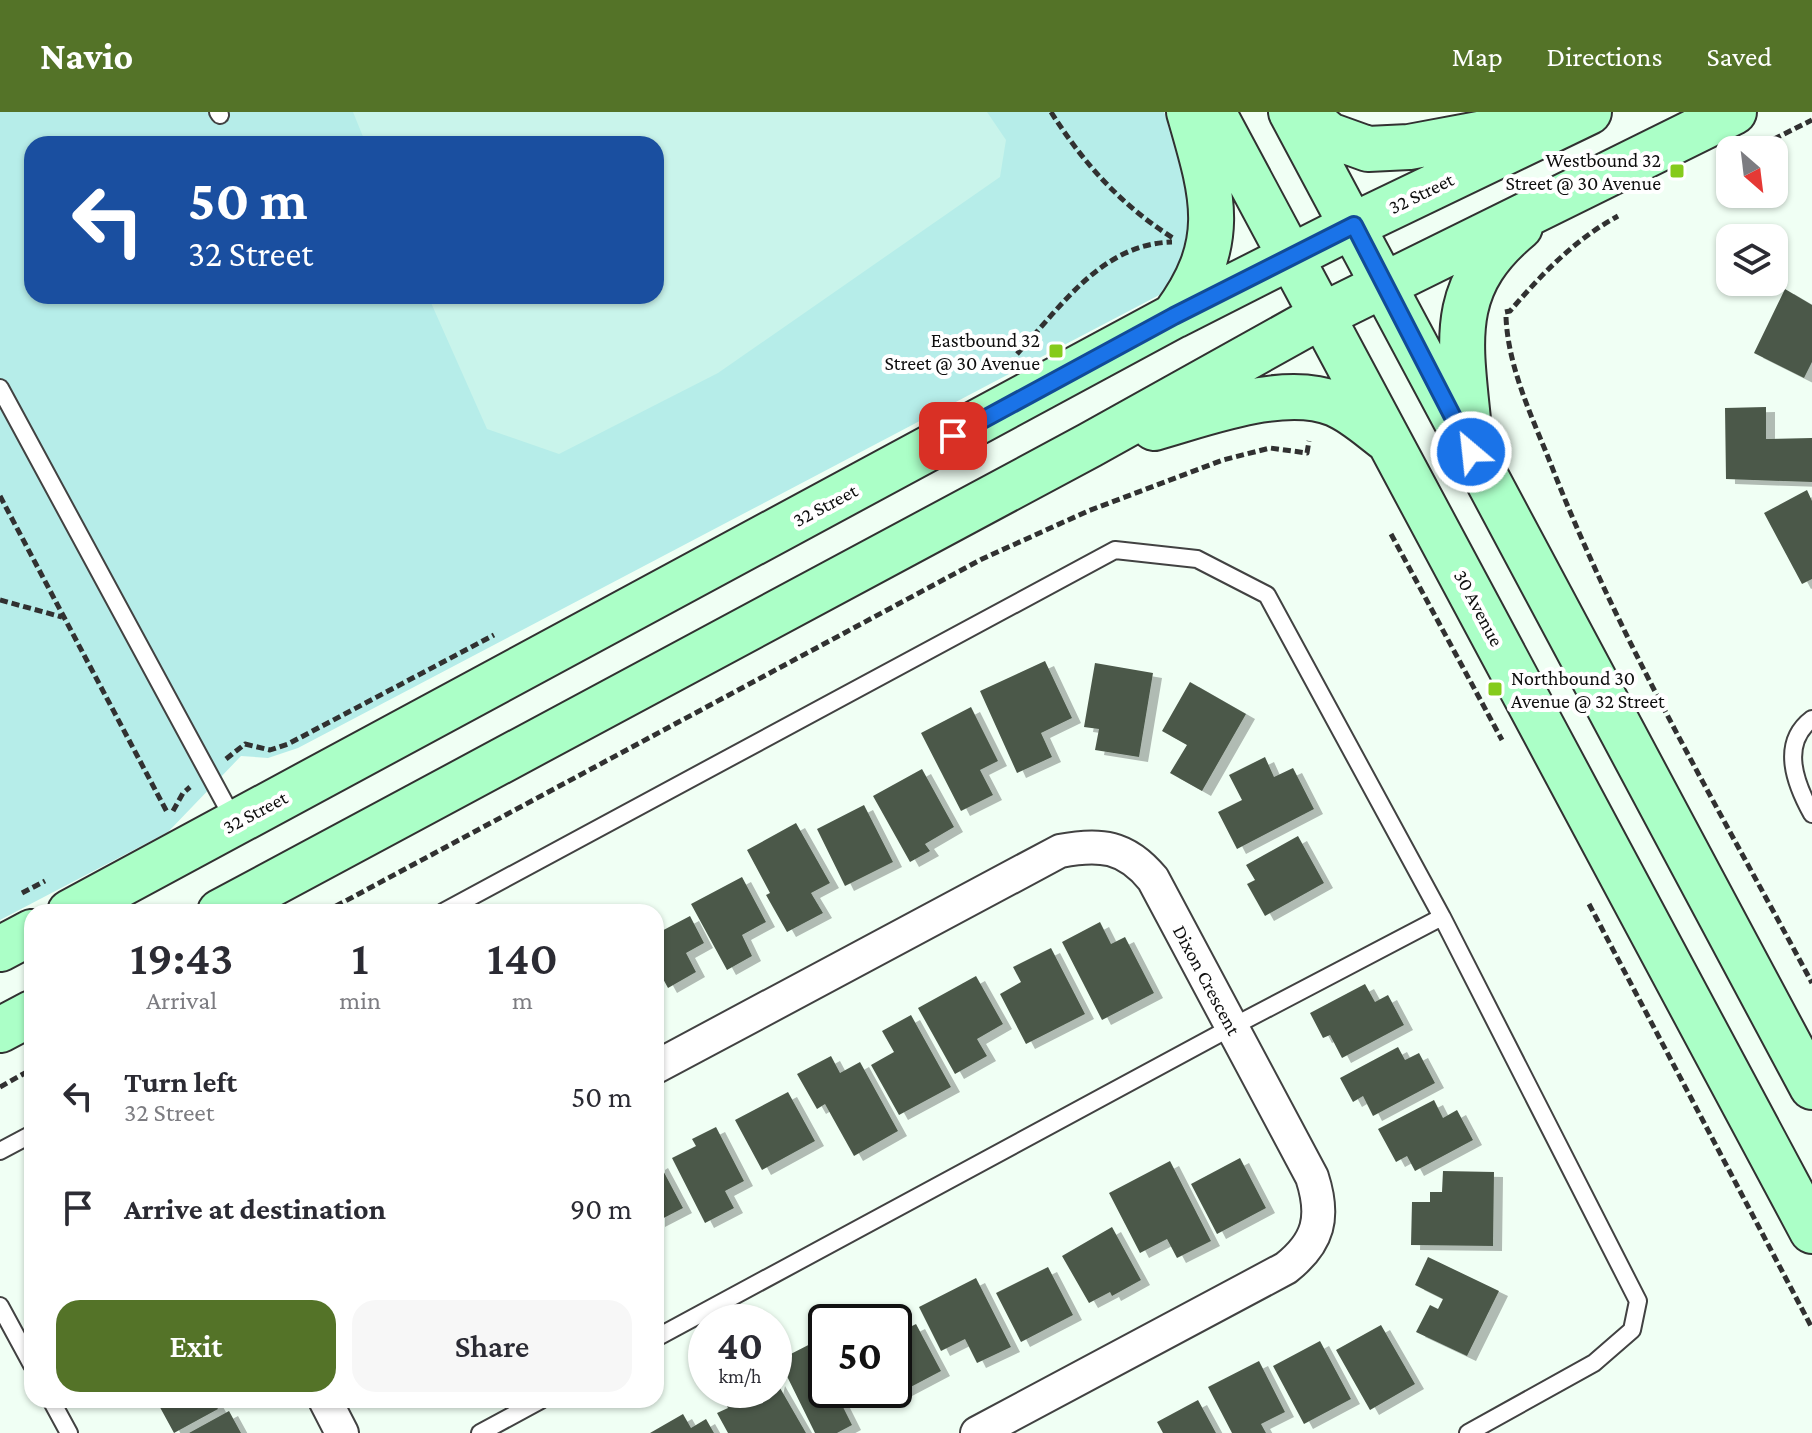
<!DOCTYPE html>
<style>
body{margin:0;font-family:"Crimson Pro",serif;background:#f7f7f7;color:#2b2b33;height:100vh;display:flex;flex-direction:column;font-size:30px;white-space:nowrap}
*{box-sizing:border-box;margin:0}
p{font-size:26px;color:#7c7c81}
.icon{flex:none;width:44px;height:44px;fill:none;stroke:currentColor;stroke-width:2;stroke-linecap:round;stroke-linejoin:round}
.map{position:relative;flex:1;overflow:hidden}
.panel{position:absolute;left:24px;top:792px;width:640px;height:504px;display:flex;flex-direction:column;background:#fff;border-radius:24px;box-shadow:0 2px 6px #0004}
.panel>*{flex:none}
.guide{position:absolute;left:24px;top:24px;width:640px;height:168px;border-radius:24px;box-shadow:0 2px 6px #0004;background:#1a4fa0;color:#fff;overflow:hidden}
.needle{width:52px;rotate:152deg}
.controls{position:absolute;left:1716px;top:24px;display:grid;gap:16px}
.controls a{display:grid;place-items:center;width:72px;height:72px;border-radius:16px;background:#fff;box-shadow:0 2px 6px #0004;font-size:40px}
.speed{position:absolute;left:688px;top:1192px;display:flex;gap:16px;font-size:40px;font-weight:700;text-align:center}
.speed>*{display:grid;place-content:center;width:104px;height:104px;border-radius:50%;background:#fff;box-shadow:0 2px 6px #0004;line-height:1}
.speed small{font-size:20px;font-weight:400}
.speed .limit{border:4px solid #111;border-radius:12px;background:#fff;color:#111}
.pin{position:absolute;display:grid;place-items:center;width:68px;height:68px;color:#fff;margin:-34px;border-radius:16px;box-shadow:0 4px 12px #0006}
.me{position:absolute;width:88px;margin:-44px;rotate:332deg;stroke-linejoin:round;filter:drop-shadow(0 0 6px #0008)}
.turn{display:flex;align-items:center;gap:28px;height:168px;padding:0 32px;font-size:36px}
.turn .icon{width:104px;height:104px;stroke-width:2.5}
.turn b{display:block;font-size:56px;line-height:68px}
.eta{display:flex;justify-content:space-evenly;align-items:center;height:136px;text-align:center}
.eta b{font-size:48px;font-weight:600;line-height:56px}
.action{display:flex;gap:16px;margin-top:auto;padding:16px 32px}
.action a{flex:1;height:92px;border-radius:24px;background:#547328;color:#fff;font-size:32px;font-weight:600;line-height:92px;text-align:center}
.action a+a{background:#f7f7f7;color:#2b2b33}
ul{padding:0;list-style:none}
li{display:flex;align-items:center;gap:24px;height:112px;padding:0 32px}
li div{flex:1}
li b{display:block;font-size:30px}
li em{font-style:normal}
header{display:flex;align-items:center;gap:48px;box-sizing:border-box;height:112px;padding:0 40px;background:#547328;color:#fff}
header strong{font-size:38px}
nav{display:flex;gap:44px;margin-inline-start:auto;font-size:28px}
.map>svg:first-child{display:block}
.green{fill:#b6ede9;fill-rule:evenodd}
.pitch{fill:#c9f4eb}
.building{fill:#4c584a;filter:url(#shadow)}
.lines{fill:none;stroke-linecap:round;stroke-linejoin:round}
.lane-casing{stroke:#424242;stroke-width:20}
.street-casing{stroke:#424242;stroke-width:36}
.secondary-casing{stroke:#313131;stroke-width:48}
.path{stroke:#313131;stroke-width:5;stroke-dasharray:8 4;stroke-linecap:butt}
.lane{stroke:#fff;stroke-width:16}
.street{stroke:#fff;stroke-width:32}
.secondary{stroke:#abffc7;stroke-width:44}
.route-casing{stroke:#114b97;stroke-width:20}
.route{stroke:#1a73e8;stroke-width:14}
.poi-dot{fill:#85cb1b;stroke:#fff;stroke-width:3}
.labels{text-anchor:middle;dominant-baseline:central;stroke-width:8;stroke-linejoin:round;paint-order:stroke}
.poi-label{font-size:20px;fill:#0f0f0f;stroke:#fff;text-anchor:end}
.street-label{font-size:20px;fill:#0f0f0f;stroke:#fff}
</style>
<header>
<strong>Navio</strong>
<nav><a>Map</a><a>Directions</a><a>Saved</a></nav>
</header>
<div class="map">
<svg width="1812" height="1321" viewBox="0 0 1812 1321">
<defs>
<filter id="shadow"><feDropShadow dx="9" dy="5" stdDeviation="0" flood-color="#0004"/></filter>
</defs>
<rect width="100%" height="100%" fill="#f0fff4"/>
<path class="green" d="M0 0H1164L1191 69 1194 132 1165 180 298 636 268 646 241 644 168 720 0 808ZM32 32H656V184H32Z"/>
<path class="pitch" d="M353 0H987L1006 28 1000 65 718 261 559 342 487 317 428 184H656V32H366Z"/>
<path class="building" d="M1785 177 1812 193V250L1804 266 1754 241Z
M1766 295V327L1812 326V370L1726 367 1725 296Z
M1807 378 1812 389V467L1802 472 1764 401Z
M1045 549 1072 606 1041 621 1052 645 1017 661 980 579Z
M1095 551 1153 561 1139 645 1095 638 1099 617 1084 615Z
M1190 570 1246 602 1202 679 1170 661 1187 633 1162 619Z
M971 595 998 649 980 658 993 683 961 699 921 621Z
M1265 645 1274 665 1293 656 1314 697 1237 737 1218 700 1242 688 1229 663Z
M922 657 954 715 925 732 930 739 910 750 873 684Z
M864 693 893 750 845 774 817 717Z
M796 711 830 771 811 781 823 801 787 820 766 783 770 781 747 738Z
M1298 724 1324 771 1265 804 1247 772 1255 768 1246 753Z
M742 765 766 810 742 823 752 844 727 858 691 792Z
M690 804 704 831 686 841 696 860 668 876 656 854V822Z
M1100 810 1111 832 1125 825 1154 881 1102 908 1062 830Z
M1051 836 1085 902 1026 932 1000 882 1021 870 1013 855Z
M976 864 1003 912 977 927 987 944 955 962 918 896Z
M1365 872 1375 890 1388 883 1404 913 1342 946 1330 923 1323 926 1310 901Z
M911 903 951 975 899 1003 871 953 894 940 882 919Z
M1398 935 1405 948 1419 941 1435 971 1373 1004 1363 984 1353 990 1340 966Z
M831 944 840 961 860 950 898 1019 854 1044 825 992 817 997 797 962Z
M788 980 815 1029 762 1058 735 1008Z
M1434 988 1443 1006 1457 998 1473 1028 1415 1059 1407 1044 1396 1050 1378 1017Z
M716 1015 744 1069 725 1079 734 1096 705 1111 672 1046 696 1034 692 1027Z
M1240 1046 1266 1096 1217 1122 1191 1072Z
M1170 1049 1211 1129 1177 1146 1167 1127 1140 1141 1109 1081Z
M659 1051 683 1096 656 1110V1053Z
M1443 1059 1494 1060 1493 1134 1411 1133 1412 1090H1430V1080H1442Z
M1112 1115 1141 1168 1112 1184 1110 1180 1089 1191 1062 1144Z
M1428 1145 1499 1179 1467 1244 1416 1220 1430 1193 1438 1197 1443 1187 1415 1173Z
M1048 1155 1073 1203 1021 1230 996 1181Z
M976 1166 1011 1235 977 1251 965 1227 941 1239 919 1195Z
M916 1212 941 1259 886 1288 881 1278H894V1223Z
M1381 1213 1415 1272 1370 1298 1336 1238Z
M826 1224V1278H862L840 1289 852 1313 837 1321H815L779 1248Z
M1320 1229 1351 1287 1304 1312 1273 1254Z
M1259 1249 1285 1300 1261 1312 1266 1321H1232L1208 1275Z
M776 1269 806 1321H728L717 1301 728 1296 720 1282 728 1278H748L751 1284 761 1278H774Z
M156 1288H213L218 1297 174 1321Z
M1198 1288 1216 1321H1163L1157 1310Z
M229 1299 241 1321H189Z
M683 1302 691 1316 706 1307 714 1321H650Z"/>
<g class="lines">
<defs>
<path id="lane" d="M218 0 220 3
M0 276 235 710
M1812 607C1779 632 1796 673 1812 702
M443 800 1115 438 1197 447 1267 483 1442 805 1638 1189 1632 1218 1594 1251 1468 1321
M0 1039 32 1022
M0 1194 32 1253
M656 1226 1232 915 1442 805
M51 1288 69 1321
M480 1321 541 1288"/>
<path id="street" d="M656 955 1060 739C1100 731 1126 734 1153 767L1312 1065C1325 1105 1319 1130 1286 1156L977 1321
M325 1288 342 1321"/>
<path id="secondary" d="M1213 0 1812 1119
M1291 0 1812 975
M1302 0 1329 23 1368 37 1409 35 1527 13
M1174 204C1229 130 1213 83 1189 0
M1154 316C1205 302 1284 271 1335 292 1354 300 1370 315 1386 327
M1469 318C1461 232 1446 176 1520 115
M70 800 1174 204 1354 113 1589 0
M220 800 1090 333 1323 203 1734 0
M0 837 32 820
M0 918 32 901"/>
</defs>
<use href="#lane" class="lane-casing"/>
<use href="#street" class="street-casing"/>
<use href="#secondary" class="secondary-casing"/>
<path class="path" d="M1051 0C1084 52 1121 93 1173 126
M1752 38 1812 8
M1505 200 1510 199C1542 162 1574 128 1618 104
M1506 205C1508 255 1532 305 1550 350 1620 531 1721 700 1812 871
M1017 242C1061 195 1101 132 1172 130
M0 384 168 702
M1391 422 1502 628
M0 488 62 505
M226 647 245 632 270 638 288 632 494 523
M173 699 183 681 190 675
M22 781 45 769
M1589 792 1812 1216
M325 800 982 447 1088 399 1223 348 1270 336 1307 341 1309 329
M0 975 32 957"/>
<use href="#lane" class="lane"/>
<use href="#street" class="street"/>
<use href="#secondary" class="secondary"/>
</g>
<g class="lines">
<defs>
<path id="route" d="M953 324 1174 204 1354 113 1471 340"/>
</defs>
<use href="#route" class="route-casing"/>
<use href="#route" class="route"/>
</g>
<g class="poi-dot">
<rect x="1669" y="51" width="16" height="16" rx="4"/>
<rect x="1048" y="231" width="16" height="16" rx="4"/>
<rect x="1487" y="569" width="16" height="16" rx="4"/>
</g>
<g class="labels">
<g class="poi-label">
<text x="1661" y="48">Westbound 32<tspan x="1661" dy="23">Street @ 30 Avenue</tspan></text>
<text x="1040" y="228">Eastbound 32<tspan x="1040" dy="23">Street @ 30 Avenue</tspan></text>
<text x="1511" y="566" text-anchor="start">Northbound 30<tspan x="1511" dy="23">Avenue @ 32 Street</tspan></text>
</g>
<g class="street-label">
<text transform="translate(1421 81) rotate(-26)">32 Street</text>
<text transform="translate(825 393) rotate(-28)">32 Street</text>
<text transform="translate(1479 496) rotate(62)">30 Avenue</text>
<text transform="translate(255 700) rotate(-28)">32 Street</text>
<text transform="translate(1207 868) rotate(62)">Dixon Crescent</text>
</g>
</g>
</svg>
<div class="controls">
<a><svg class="needle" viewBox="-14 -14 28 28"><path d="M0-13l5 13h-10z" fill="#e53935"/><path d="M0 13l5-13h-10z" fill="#7c7c81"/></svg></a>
<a><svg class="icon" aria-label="layers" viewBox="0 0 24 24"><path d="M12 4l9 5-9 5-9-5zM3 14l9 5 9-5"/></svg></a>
</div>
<div class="speed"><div>40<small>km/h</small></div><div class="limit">50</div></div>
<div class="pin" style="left:953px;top:324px;background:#d93025"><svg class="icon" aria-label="arrive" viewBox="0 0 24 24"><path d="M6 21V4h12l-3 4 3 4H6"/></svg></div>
<svg class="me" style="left:1471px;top:340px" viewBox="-20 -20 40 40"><circle r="17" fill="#1a73e8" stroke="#fff" stroke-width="3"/><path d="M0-11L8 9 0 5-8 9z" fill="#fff"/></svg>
<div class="guide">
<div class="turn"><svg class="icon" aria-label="left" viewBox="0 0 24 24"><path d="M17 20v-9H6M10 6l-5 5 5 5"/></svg><div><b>50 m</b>32 Street</div></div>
</div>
<section class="panel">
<div class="eta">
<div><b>19:43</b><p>Arrival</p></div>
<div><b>1</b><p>min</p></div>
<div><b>140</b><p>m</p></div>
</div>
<ul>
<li><svg class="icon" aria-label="left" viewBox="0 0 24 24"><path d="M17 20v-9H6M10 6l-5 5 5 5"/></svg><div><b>Turn left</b><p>32 Street</p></div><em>50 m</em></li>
<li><svg class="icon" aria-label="arrive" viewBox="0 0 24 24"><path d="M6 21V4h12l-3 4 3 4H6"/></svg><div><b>Arrive at destination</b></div><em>90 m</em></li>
</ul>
<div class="action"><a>Exit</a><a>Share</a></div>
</section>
</div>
